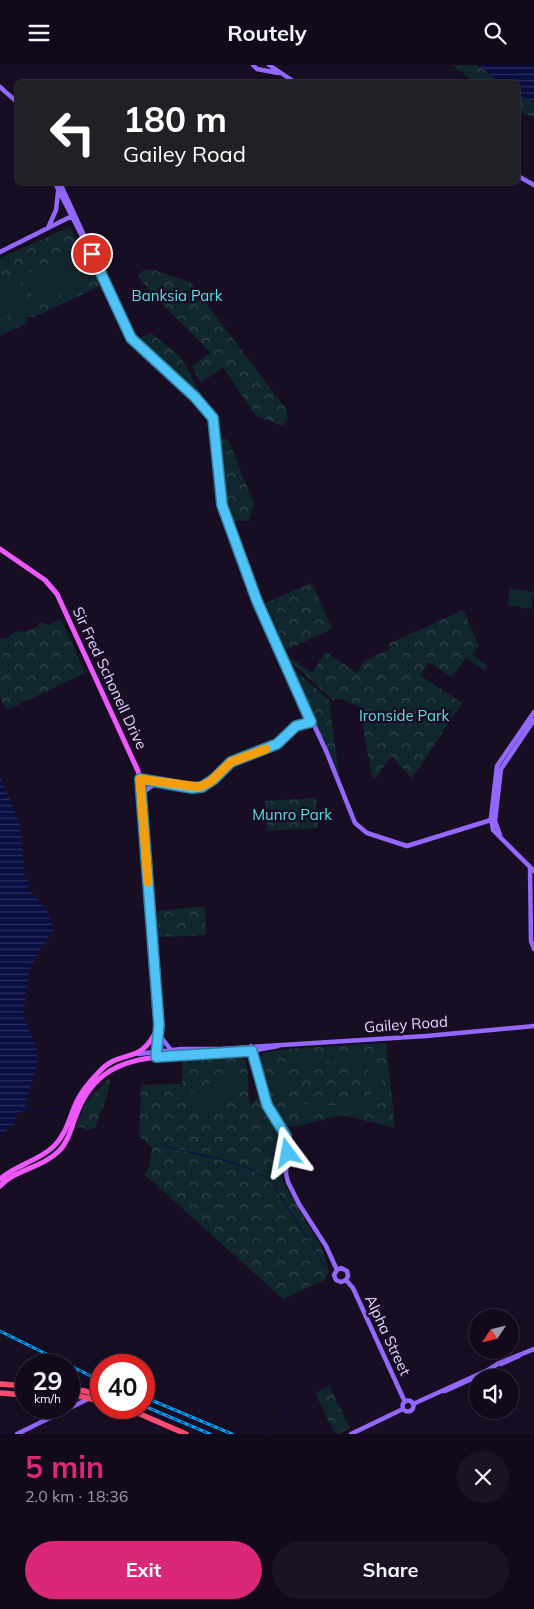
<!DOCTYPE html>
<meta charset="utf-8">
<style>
body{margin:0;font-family:Mulish,sans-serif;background:#1b1324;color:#f1f3f6;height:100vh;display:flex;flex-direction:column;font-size:19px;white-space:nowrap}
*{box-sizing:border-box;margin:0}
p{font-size:16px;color:#9c9aa3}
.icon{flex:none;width:28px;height:28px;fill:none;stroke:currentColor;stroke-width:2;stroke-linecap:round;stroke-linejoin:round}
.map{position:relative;height:1369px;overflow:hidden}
.details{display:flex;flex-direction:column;background:#120a1b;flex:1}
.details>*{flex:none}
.hud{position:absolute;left:15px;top:15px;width:505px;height:105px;border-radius:8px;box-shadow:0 2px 12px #0003,0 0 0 1px #312b3a;background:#202124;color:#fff;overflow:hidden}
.needle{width:32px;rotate:235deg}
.controls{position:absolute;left:469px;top:1244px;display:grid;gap:10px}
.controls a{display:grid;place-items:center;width:50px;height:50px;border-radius:50%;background:#120a1b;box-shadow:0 2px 12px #0003,0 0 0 1px #312b3a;font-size:25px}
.speed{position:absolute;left:15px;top:1289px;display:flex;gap:10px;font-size:25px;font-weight:700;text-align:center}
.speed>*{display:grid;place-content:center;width:65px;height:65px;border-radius:50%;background:#120a1b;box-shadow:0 2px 12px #0003,0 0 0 1px #312b3a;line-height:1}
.speed small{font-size:12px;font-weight:400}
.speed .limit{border:8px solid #d22;background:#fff;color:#111}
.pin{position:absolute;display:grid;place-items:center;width:42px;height:42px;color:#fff;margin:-21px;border:2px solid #fff;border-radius:50%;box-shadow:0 1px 5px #0007}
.me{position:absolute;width:55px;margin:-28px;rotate:347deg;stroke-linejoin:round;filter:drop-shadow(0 0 4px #0008)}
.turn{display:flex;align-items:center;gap:18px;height:105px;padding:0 25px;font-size:22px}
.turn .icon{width:65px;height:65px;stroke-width:2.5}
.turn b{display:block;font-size:35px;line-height:42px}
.round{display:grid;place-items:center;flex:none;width:52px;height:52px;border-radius:26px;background:#1b1324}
.overview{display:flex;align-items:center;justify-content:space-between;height:85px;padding:0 25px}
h1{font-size:30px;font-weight:700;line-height:38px;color:#db2777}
.action{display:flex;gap:10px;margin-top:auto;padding:10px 25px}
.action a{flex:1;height:58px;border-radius:30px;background:#db2777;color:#fff;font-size:20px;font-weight:700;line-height:58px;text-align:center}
.action a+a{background:#1b1324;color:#f1f3f6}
header{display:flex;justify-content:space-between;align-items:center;height:65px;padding:0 25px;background:#120a1b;font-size:22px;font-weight:700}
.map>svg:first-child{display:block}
.forest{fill:url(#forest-crowns)}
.pitch{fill:#11272e;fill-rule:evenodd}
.water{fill:url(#water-rules)}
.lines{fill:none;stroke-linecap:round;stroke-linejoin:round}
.stream{stroke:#090e42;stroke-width:1}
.secondary{stroke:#9468ff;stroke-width:4.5}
.primary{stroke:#ee58ff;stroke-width:5}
.highway{stroke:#ff4c71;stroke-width:5.5}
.rail-casing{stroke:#009ffc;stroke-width:3}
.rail{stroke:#180e24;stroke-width:1;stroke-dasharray:4;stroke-linecap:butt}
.route-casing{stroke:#337fa1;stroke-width:12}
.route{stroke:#4fc3f7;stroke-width:9}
.slow{stroke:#f59e0b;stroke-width:9}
.labels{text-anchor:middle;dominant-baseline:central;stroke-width:5;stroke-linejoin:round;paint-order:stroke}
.park-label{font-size:15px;fill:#5bdfe1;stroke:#180e24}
.street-label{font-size:15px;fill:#e3d1ff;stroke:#180e24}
</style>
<header><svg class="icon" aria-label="menu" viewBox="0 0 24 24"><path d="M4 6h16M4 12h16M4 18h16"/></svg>Routely<svg class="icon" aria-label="search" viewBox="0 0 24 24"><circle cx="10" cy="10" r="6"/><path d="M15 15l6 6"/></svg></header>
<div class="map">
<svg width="534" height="1369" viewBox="0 0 534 1369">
<defs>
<pattern id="forest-crowns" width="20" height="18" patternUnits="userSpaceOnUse" patternTransform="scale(1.25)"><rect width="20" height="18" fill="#11272e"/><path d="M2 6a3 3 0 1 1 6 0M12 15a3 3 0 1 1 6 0" fill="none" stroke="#34454d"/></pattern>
<pattern id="water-rules" width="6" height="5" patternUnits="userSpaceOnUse" patternTransform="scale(1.25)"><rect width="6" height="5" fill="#090e42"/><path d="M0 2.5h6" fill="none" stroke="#2d305e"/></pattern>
</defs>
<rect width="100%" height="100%" fill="#180e24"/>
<path class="forest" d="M453 0H477L501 17H474Z
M518 29 534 38V52L518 47Z
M70 162 98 215V222L34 252 27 251V258L0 271V193Z
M150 204 190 217 286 344 288 352 284 361 256 351 223 302 201 318 192 301 210 288C188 261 159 240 138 211L142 206Z
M151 268 180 291 208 342 137 274Z
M220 373 226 374 230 379 254 439 249 456H233C220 438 222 395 220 373Z
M312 518 332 564 286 585 265 538Z
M463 545 479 581 472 590 488 601 485 606 466 593 452 612 428 597 421 611 462 638 412 713 391 691 376 713 372 711 364 669 362 643 341 634 333 635 290 596 292 594 312 608 326 587 357 608 364 596 390 584 388 579Z
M61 554 85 608 9 644 6 643 0 633V573L6 574 12 569 20 565 21 568 39 562 38 559 43 557 48 560Z
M288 599 329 635 339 711Z
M316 733 318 763 267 766 265 736Z
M205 841 206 870 158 872 157 846Z
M386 978 395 1063 342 1050 293 1062 287 1060 277 1049 268 1034 259 995 263 988 287 984Z
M242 992C252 999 245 1027 251 1040L257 1033C264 1048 281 1065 283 1082 284 1094 280 1105 283 1117L323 1185 329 1207 324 1215 283 1234 145 1110 149 1102 152 1082 139 1071 141 1020 181 1019 183 1015 182 994Z
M109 1013C112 1026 99 1048 95 1063L89 1065 81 1062 75 1063 86 1038Z
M329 1321 350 1363 338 1369 334 1367 315 1328Z"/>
<path class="pitch" d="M69 189 83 219 36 240 23 210Z
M16 208 31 240 0 255V216Z
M510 523 534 527 531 544 507 540Z
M300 989C317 989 354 984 368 993 395 1009 380 1045 351 1046 334 1046 309 1050 293 1044 266 1032 274 996 300 989ZM353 997C373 999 383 1025 363 1036 352 1042 315 1040 301 1039L297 1037 301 1036V1033H296L297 1037 295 1036 287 1028 284 1019 288 1024 294 1018 288 1010 285 1013C292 989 333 997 353 997Z
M229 1007 240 1027 220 1039 209 1019Z
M207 1020 218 1040 198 1051 187 1031Z"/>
<path class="water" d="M477 0H534V38L518 29V18L501 17Z
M0 711 20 760 25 814 31 818 27 823 47 845 54 864 37 890 29 907 23 950 37 985 38 998 25 1040 30 1045 19 1047 13 1060 0 1071Z"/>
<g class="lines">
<path class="stream" d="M29 1045 63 1042
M163 1080C197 1092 243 1093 271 1117L327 1204
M267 1369 280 1363 288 1340 302 1329"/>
<path class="secondary" d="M253 0 257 4 278 8
M269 0 296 18
M0 22 18 38
M518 111 534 120
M55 118 89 185
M60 118 131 273 195 332 213 353 221 437 229 459 261 545 327 688 355 758 367 768 407 781 491 755 495 758
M48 163 56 145 58 127
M0 187 74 150
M534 647 497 701 491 753 493 765 534 806
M140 714 192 723 202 721 213 714 231 697 277 679 296 661 311 657
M142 728 158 717
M500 770 495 756 501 704 534 655
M530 802 531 876 534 884
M161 972 171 985
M251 981 267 1040 287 1074 286 1109 288 1117 299 1139 326 1181 337 1205 334 1210 336 1215 341 1217 346 1215
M138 989 181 984H220L426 971 534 961
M156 989V968
M160 992 241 988 278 981
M337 1205 341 1203 347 1206 348 1211 346 1215
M346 1215 353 1223 405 1337
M501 1299 519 1291
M445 1326 483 1309
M402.5 1341a5.5 5.5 0 1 1 11 0a5.5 5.5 0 1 1-11 0Z
M413 1339 488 1305 499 1298 534 1284
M68 1345 69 1333
M17 1369 90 1333
M351 1369 403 1344"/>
<path class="primary" d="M0 484 45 515 57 529 138 706 142 722 161 980 160 992C120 995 92 1009 77 1048 72 1060 69 1076 59 1086 42 1103 16 1104 0 1121
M0 1114C16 1100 38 1096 53 1082 66 1070 69 1054 76 1038 81 1027 90 1016 99 1007 123 981 140 1004 159 960"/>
<path class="highway" d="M0 1319 26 1321
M69 1324 85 1326 101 1331
M0 1328 26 1330
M69 1329 101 1336
M124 1342 186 1369"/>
<defs>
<path id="rail" d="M0 1266 101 1316
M144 1332 232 1369
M144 1341 210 1369"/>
</defs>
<use href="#rail" class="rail-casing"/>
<use href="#rail" class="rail"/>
</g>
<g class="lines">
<defs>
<path id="route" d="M92 189 131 273 195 332 213 353 222 440 257 536 311 657 296 661 277 679 231 697 214 714 202 722 192 723 140 714 159 960 156 992 252 986 267 1040 286 1071 288 1088"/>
</defs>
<use href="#route" class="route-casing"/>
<use href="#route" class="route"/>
<path class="slow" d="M148 817 140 714 199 722 210 717 231 697 266 684"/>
</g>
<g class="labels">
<g class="park-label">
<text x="177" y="230">Banksia Park</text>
<text x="404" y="650">Ironside Park</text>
<text x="292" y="749">Munro Park</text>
</g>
<g class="street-label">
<text transform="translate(110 613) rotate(65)">Sir Fred Schonell Drive</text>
<text transform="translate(406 959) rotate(-4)">Gailey Road</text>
<text transform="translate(388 1270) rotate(65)">Alpha Street</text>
</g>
</g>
</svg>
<div class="controls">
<a><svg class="needle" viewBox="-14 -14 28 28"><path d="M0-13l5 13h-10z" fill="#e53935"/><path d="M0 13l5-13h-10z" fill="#9c9aa3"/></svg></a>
<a><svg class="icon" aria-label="sound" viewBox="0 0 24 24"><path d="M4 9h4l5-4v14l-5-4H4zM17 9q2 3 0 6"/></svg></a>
</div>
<div class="speed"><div>29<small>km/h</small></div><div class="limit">40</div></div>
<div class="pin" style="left:92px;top:189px;background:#d93025"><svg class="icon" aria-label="arrive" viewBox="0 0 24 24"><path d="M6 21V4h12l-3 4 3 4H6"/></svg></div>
<svg class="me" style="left:288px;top:1088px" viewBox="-20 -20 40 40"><path d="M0-17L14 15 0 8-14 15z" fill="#4fc3f7" stroke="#fff" stroke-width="4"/></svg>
<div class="hud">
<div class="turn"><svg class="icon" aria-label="left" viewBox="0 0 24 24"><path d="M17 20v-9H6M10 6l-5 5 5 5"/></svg><div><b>180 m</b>Gailey Road</div></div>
</div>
</div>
<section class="details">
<div class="overview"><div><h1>5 min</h1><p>2.0 km · 18:36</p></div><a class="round"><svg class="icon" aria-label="close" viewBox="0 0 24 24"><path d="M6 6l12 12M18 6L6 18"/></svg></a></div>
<div class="action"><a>Exit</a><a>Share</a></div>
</section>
